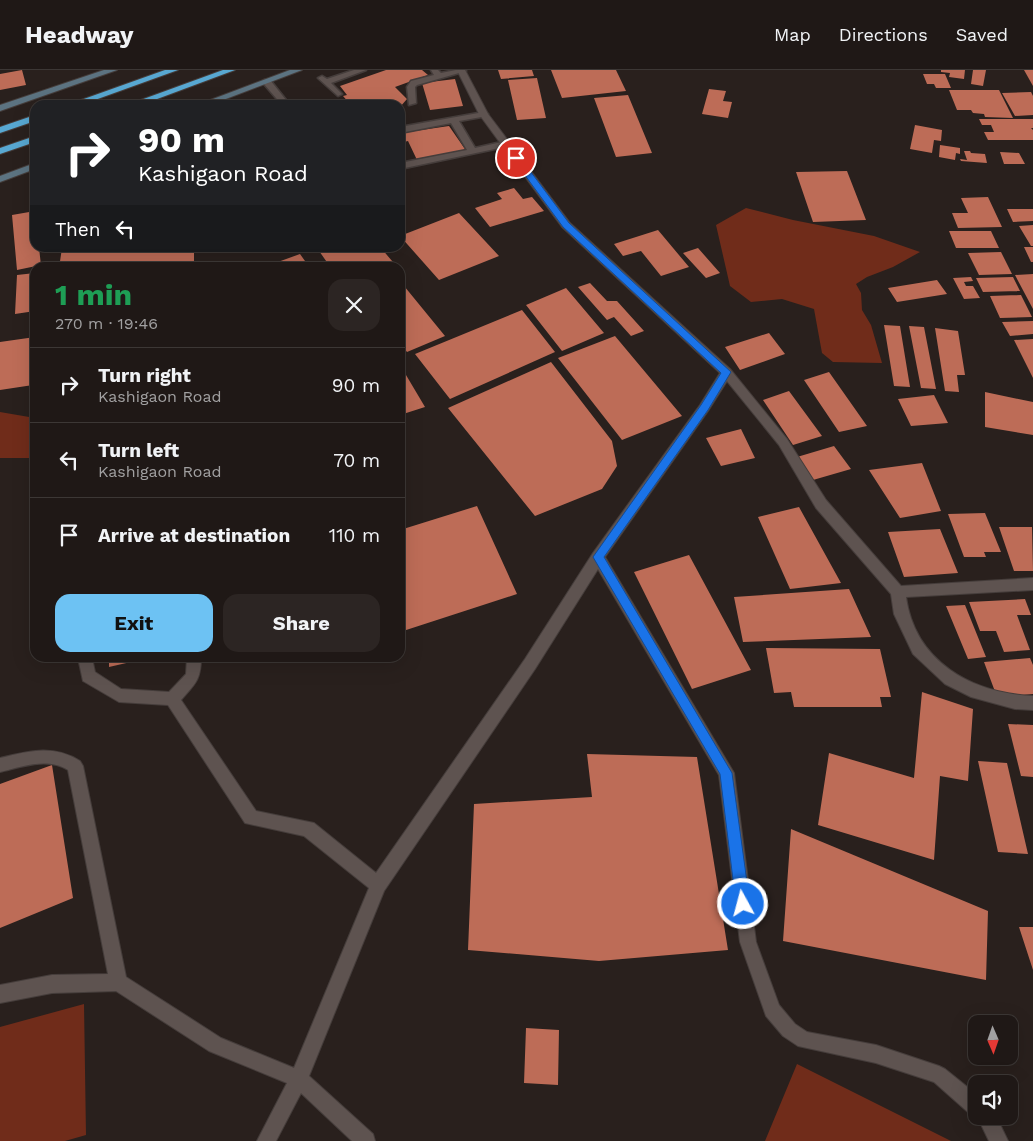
<!DOCTYPE html>
<meta charset="utf-8">
<style>
body{margin:0;font-family:"Work Sans",sans-serif;background:#2c2523;color:#f1f3f6;height:100vh;display:flex;flex-direction:column;font-size:19px;white-space:nowrap}
*{box-sizing:border-box;margin:0}
p{font-size:16px;color:#a1a0a1}
.icon{flex:none;width:28px;height:28px;fill:none;stroke:currentColor;stroke-width:2;stroke-linecap:round;stroke-linejoin:round}
.map{position:relative;flex:1;overflow:hidden}
.side{position:absolute;left:30px;top:192px;width:375px;height:400px;display:flex;flex-direction:column;background:#1f1816;border-radius:15px;box-shadow:0 5px 20px #0002,0 0 0 1px #3c3735}
.side>*{flex:none}
.guide{position:absolute;left:30px;top:30px;width:375px;height:152px;border-radius:15px;box-shadow:0 5px 20px #0002,0 0 0 1px #3c3735;background:#202124;color:#fff;overflow:hidden}
.needle{width:32px;rotate:178deg}
.fabs{position:absolute;left:968px;top:945px;display:grid;gap:10px}
.fabs a{display:grid;place-items:center;width:50px;height:50px;border-radius:10px;background:#1f1816;box-shadow:0 5px 20px #0002,0 0 0 1px #3c3735;font-size:25px}
.pin{position:absolute;display:grid;place-items:center;width:42px;height:42px;color:#fff;margin:-21px;border:2px solid #fff;border-radius:50%;box-shadow:0 1px 5px #0007}
.me{position:absolute;width:55px;margin:-28px;rotate:353deg;stroke-linejoin:round;filter:drop-shadow(0 0 4px #0008)}
.turn{display:flex;align-items:center;gap:18px;height:105px;padding:0 25px;font-size:22px}
.turn .icon{width:65px;height:65px;stroke-width:2.5}
.turn b{display:block;font-size:35px;line-height:42px}
.then{display:flex;align-items:center;height:48px;padding:0 25px;background:#0003;gap:10px;font-size:19px}
.round{display:grid;place-items:center;flex:none;width:52px;height:52px;border-radius:15px;background:#2c2523}
.head{display:flex;align-items:center;justify-content:space-between;height:85px;padding:0 25px}
h1{font-size:30px;font-weight:700;line-height:38px;color:#1e9e55}
.primary-button{display:flex;gap:10px;margin-top:auto;padding:10px 25px}
.primary-button a{flex:1;height:58px;border-radius:15px;background:#6dc2f3;color:#111;font-size:20px;font-weight:700;line-height:58px;text-align:center}
.primary-button a+a{background:#2c2523;color:#f1f3f6}
ul{padding:0;list-style:none}
li{display:flex;align-items:center;gap:15px;height:75px;padding:0 25px;border-top:1px solid #3c3735}
li div{flex:1}
li b{display:block;font-size:19px}
li em{font-style:normal}
header{display:flex;align-items:center;gap:30px;box-sizing:border-box;height:70px;padding:0 25px;background:#1f1816;border-bottom:1px solid #3c3735}
header strong{font-size:24px}
nav{display:flex;gap:28px;margin-inline-start:auto;font-size:18px}
.map>svg:first-child{display:block}
.green{fill:#702c1a}
.building{fill:#bd6c57}
.lines{fill:none;stroke-linecap:round;stroke-linejoin:round}
.service-casing{stroke:#453d3b;stroke-width:3}
.minor-casing{stroke:#453d3b;stroke-width:2}
.secondary-casing{stroke:#453d3b;stroke-width:2}
.trunk-casing{stroke:#453d3b;stroke-width:2}
.service{fill:#5e5350;fill-rule:evenodd}
.minor{fill:#5e5350;fill-rule:evenodd}
.secondary{fill:#5c7381;fill-rule:evenodd}
.trunk{fill:#58a8d2;fill-rule:evenodd}
.route{fill:#1a73e8;stroke:#114b97}
</style>
<header>
<strong>Headway</strong>
<nav><a>Map</a><a>Directions</a><a>Saved</a></nav>
</header>
<div class="map">
<svg width="1033" height="1071" viewBox="0 0 1033 1071">
<rect width="100%" height="100%" fill="#29201d"/>
<path class="green" d="M746 138 793 150 874 166 920 182 893 197 867 207 856 214 861 223 862 240 871 255 882 293 833 292 822 283 814 239 782 229 751 232 730 216 716 155Z
M0 342 35 348V388H0Z
M84 934 86 1065 65 1071H0V957Z
M797 994 951 1071H765Z"/>
<path class="building" d="M22 0 26 15 0 20V4Z
M386 0H422L428 5 395 17 407 29 400 37V35H351L343 26 347 25 340 16Z
M498 0H532L534 6 501 9Z
M551 0H616L626 21 562 28Z
M941 0H965L964 9 949 7 950 3 941 2Z
M973 0H986L983 16 971 14Z
M1024 0H1033V16Z
M923 4H945L951 18H936L934 14H927Z
M537 8 546 48 517 50 508 10Z
M455 9 463 36 430 40 422 13Z
M709 19 726 21 723 31 732 32 728 48 702 44Z
M949 20H999L1013 48 985 47 984 44 973 43 971 40H957Z
M1031 22 1033 26V45L1015 46 1002 23Z
M628 25 652 83 616 87 594 28Z
M979 49H1033V58H1031L1033 60V70H988L984 62H994L991 55H982Z
M915 55 942 60 941 71 934 70 932 83 910 79Z
M449 56 467 82 417 90 408 71 400 73V68L404 67 401 63Z
M940 75 960 78V84L956 83 955 90 939 87Z
M964 81H970L971 83 985 84 987 93 961 91 960 89 967 90Z
M1000 82 1019 83 1025 94H1004Z
M847 101 866 150 813 152 796 102Z
M514 118 523 129 532 127 544 141 490 157 475 138 502 129 497 123Z
M988 127 1002 157 958 158 952 143H968L961 128Z
M1007 139H1033V151L1013 152Z
M35 141V178H39L41 195 17 200 12 145Z
M459 143 499 186 439 210 400 166Z
M1033 155V176H1031L1019 156Z
M658 160 689 197 661 206 641 181 623 186 614 174Z
M949 161H991L999 178H956Z
M1024 177H1033V192H1031Z
M62 178H194V191L138 198H59Z
M317 178H381L398 198H331Z
M698 178 720 203 706 208 683 183Z
M1001 182 1012 204 979 205 968 183Z
M300 184 310 198H264V197Z
M35 203V241L15 244 17 205Z
M1033 204V239L1015 205Z
M971 207 973 211 964 212 966 216H973L980 228 964 229 953 208Z
M1013 207 1020 221 983 222 976 208Z
M937 210 947 224 897 232 888 218Z
M400 211 445 266 407 282 400 273Z
M590 213 607 231H617L644 261 631 266 614 247 607 250 578 217Z
M566 218 604 263 562 281 526 235Z
M1021 225 1032 247 1000 248 990 226Z
M522 240 555 282 450 329 415 284Z
M1033 251V264L1010 266 1002 252Z
M884 255 900 256 910 317 894 316Z
M909 256 924 257 936 319 921 318Z
M935 258 958 261 965 305H957L959 322 945 321Z
M769 263 785 284 740 300 725 277Z
M615 266 682 346 622 370 558 288Z
M35 267 33 315 0 320V272Z
M1033 269V308L1014 270Z
M551 292 612 371 617 396 602 419 535 446 448 338Z
M829 302 867 356 839 362 804 310Z
M406 305 425 337 400 345V307Z
M789 321 822 366 793 375 763 330Z
M985 322 1033 332V365L985 357Z
M934 325 948 353 911 356 898 329Z
M741 359 755 388 721 396 706 368Z
M834 376 851 399 813 410 797 387Z
M922 393 941 441 900 448 869 400Z
M477 436 517 524 400 562V460Z
M799 437 841 513 790 519 758 447Z
M985 443 1001 482H984L986 487H964L948 444Z
M999 457H1032L1033 501H1014Z
M940 459 958 503 904 507 888 462Z
M689 485 751 600 692 619 634 502Z
M849 519 871 567 743 572 734 527Z
M1025 529 1031 545H1017L1030 580 1004 582 996 561H980L969 532Z
M965 535 986 587 968 589 946 536Z
M766 578 880 579 891 627H880L882 637H794L791 622 774 623Z
M109 588H148L109 597Z
M1030 588 1033 595V624L997 627 984 592Z
M922 622 973 639 968 711 940 706 934 790 818 755 829 683 914 708Z
M1008 654 1033 655V707L1021 706Z
M587 684 697 687 728 880 599 891 468 880 474 734 592 727Z
M978 691 1007 693 1028 784 998 782Z
M52 695 73 828 0 858V714Z
M791 759 988 841 986 910 783 871Z
M1019 857H1033V900Z
M526 958 559 960 558 1015 524 1013Z"/>
<g class="lines">
<defs>
<path id="service" d="M354 0H366L331 13 342 24 338 26 318 8 322 6 327 9Z
M431 0H438L441 3 456 0 466 1 417 15 415 17 416 33 409 35 407 17 411 11 434 5Z
M264 10H270L290 35H282L264 14Z
M484 42 488 44 487 46 459 51 475 78 506 71 510 74 509 76 400 99V93L467 80 451 53 400 63V57Z"/>
<path id="minor" d="M457 0H465L488 44 570 153 730 299 787 369 826 430 901 516 1033 508V520L906 527C915 592 972 623 1033 626V640L1015 639 971 627 945 614 913 584 894 544 891 524 816 438 779 375 727 311 708 341 605 487 734 703 756 872 779 935 795 954 807 962 876 975 939 996 945 999 976 1024V1045L969 1043 934 1012 876 993 798 976 783 966 766 946 740 872 719 705 598 499 535 599 384 821 309 1006 373 1064 375 1071H352L301 1023 276 1071H257L287 1013 209 981 116 921 52 923 0 933V915L52 905 108 904 68 700C47 687 22 697 0 702V688C29 681 53 674 80 691L83 696 126 907 221 968 294 998 369 818 304 766 245 753 168 635 119 632 83 611 78 588H92L95 602 121 619 169 622 186 604 187 588H201C201 610 195 614 181 630L256 741 314 753 376 803 525 589 593 483 700 335 720 303 562 157 479 44Z
M977 1046H996L1008 1071H989Z"/>
<path id="secondary" d="M104 0H117L0 41V35Z
M290 0H302L210 35H197Z
M35 93V99L0 112V106Z"/>
<path id="trunk" d="M165 0H178L81 35H67Z
M223 0H235L141 35H127Z
M35 45V51L0 63V57Z
M35 66V72L0 84V78Z"/>
</defs>
<use href="#service" class="service-casing"/>
<use href="#minor" class="minor-casing"/>
<use href="#secondary" class="secondary-casing"/>
<use href="#trunk" class="trunk-casing"/>
<use href="#service" class="service"/>
<use href="#minor" class="minor"/>
<use href="#secondary" class="secondary"/>
<use href="#trunk" class="trunk"/>
</g>
<path class="route" d="M513 86H519L569 153 731 302 708 340 604 487 732 703 750 834 748 839 743 841 738 839 736 834 720 704 593 487 701 335 721 303 563 157 513 89Z"/>
</svg>
<div class="fabs">
<a><svg class="needle" viewBox="-14 -14 28 28"><path d="M0-13l5 13h-10z" fill="#e53935"/><path d="M0 13l5-13h-10z" fill="#a1a0a1"/></svg></a>
<a><svg class="icon" aria-label="sound" viewBox="0 0 24 24"><path d="M4 9h4l5-4v14l-5-4H4zM17 9q2 3 0 6"/></svg></a>
</div>
<div class="pin" style="left:516px;top:88px;background:#d93025"><svg class="icon" aria-label="arrive" viewBox="0 0 24 24"><path d="M6 21V4h12l-3 4 3 4H6"/></svg></div>
<svg class="me" style="left:743px;top:834px" viewBox="-20 -20 40 40"><circle r="17" fill="#1a73e8" stroke="#fff" stroke-width="3"/><path d="M0-11L8 9 0 5-8 9z" fill="#fff"/></svg>
<div class="guide">
<div class="turn"><svg class="icon" aria-label="right" viewBox="0 0 24 24"><path d="M7 20v-9h11M14 6l5 5-5 5"/></svg><div><b>90 m</b>Kashigaon Road</div></div>
<div class="then">Then<svg class="icon" aria-label="left" viewBox="0 0 24 24"><path d="M17 20v-9H6M10 6l-5 5 5 5"/></svg></div>
</div>
<section class="side">
<div class="head"><div><h1>1 min</h1><p>270 m · 19:46</p></div><a class="round"><svg class="icon" aria-label="close" viewBox="0 0 24 24"><path d="M6 6l12 12M18 6L6 18"/></svg></a></div>
<ul>
<li><svg class="icon" aria-label="right" viewBox="0 0 24 24"><path d="M7 20v-9h11M14 6l5 5-5 5"/></svg><div><b>Turn right</b><p>Kashigaon Road</p></div><em>90 m</em></li>
<li><svg class="icon" aria-label="left" viewBox="0 0 24 24"><path d="M17 20v-9H6M10 6l-5 5 5 5"/></svg><div><b>Turn left</b><p>Kashigaon Road</p></div><em>70 m</em></li>
<li><svg class="icon" aria-label="arrive" viewBox="0 0 24 24"><path d="M6 21V4h12l-3 4 3 4H6"/></svg><div><b>Arrive at destination</b></div><em>110 m</em></li>
</ul>
<div class="primary-button"><a>Exit</a><a>Share</a></div>
</section>
</div>
